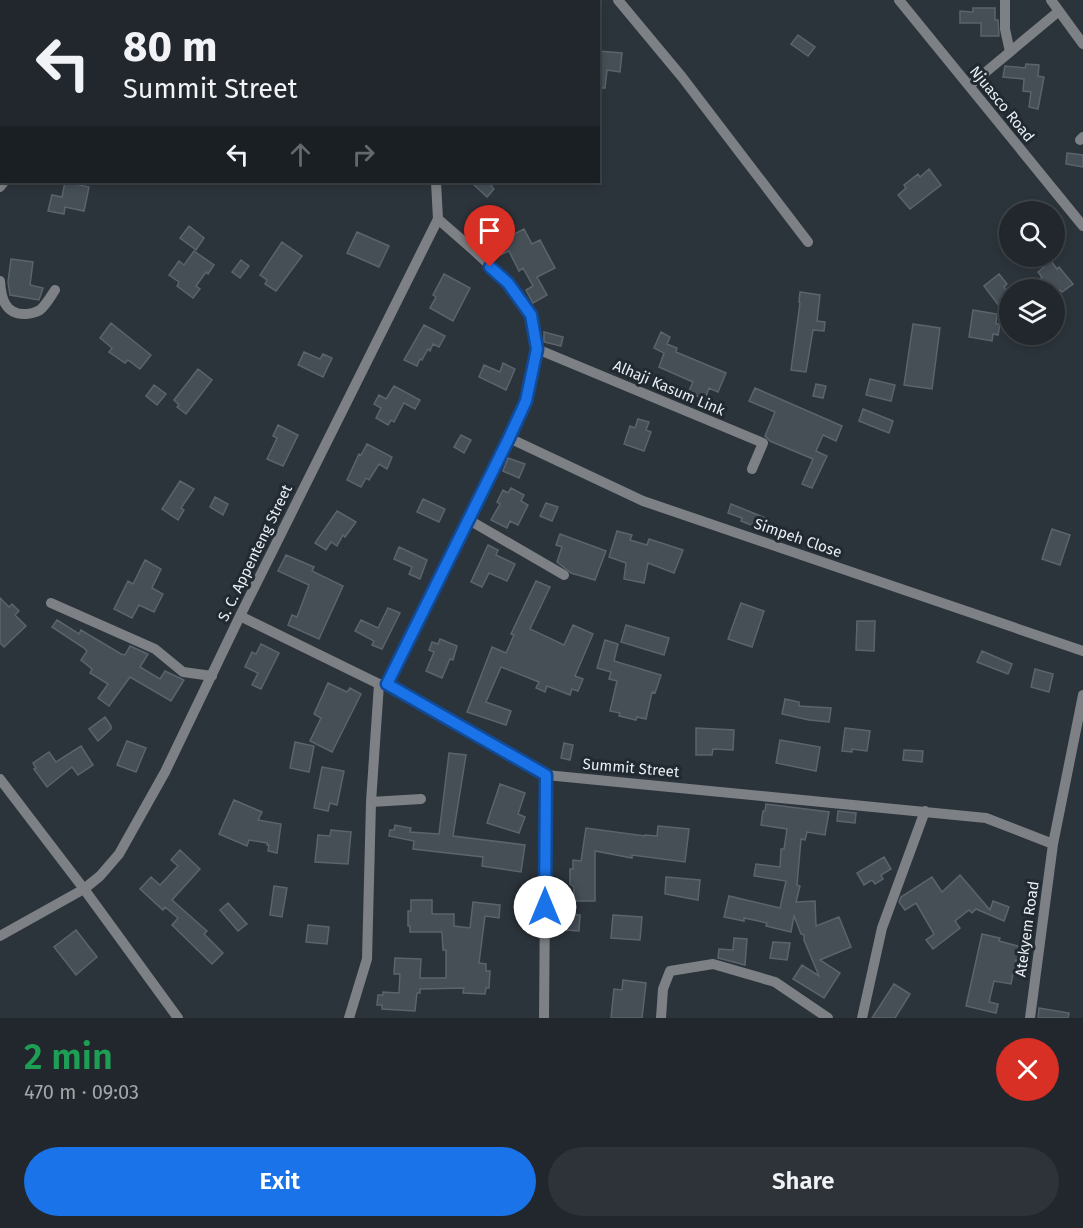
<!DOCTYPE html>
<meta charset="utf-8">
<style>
body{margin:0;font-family:"Fira Sans",sans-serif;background:#2d3338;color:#f1f3f6;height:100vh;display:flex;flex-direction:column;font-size:22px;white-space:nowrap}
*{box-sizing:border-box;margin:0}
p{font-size:20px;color:#a2a5a9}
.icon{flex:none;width:33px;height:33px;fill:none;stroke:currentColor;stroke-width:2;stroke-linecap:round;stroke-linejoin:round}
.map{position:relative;height:1018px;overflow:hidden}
.details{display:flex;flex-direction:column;background:#21272c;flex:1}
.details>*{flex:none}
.banner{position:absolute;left:0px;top:0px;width:600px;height:183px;box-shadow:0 3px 9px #0003,0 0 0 2px #3e4448;background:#21272c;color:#f1f3f6;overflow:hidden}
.fabs{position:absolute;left:999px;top:201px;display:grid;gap:12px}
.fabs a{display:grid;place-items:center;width:66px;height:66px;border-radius:50%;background:#21272c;box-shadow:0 3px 9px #0003,0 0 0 2px #3e4448;font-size:30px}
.pin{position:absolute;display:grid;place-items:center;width:51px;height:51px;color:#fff;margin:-62px -26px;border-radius:50% 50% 50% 0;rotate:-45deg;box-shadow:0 0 6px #0007}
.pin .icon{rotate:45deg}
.me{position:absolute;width:66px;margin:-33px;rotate:0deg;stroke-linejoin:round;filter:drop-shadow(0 0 4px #0008)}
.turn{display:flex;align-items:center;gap:21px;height:126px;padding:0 24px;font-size:27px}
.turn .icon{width:78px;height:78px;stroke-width:2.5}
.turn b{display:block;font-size:42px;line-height:51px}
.lanes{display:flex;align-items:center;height:57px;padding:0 24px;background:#0003;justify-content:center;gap:30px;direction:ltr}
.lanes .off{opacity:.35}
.round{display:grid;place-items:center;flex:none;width:63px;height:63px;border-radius:32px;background:#2d3338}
.head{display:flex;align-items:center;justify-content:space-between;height:102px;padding:0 24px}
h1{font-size:36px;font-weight:600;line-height:45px;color:#1e9e55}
.action{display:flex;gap:12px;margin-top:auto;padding:12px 24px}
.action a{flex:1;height:69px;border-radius:36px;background:#1a73e8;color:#fff;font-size:24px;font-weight:600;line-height:69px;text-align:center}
.action a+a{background:#2d3338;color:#f1f3f6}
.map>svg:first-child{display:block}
.building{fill:#464e56;stroke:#5b646c;stroke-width:1.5}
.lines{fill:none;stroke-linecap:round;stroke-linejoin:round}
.minor{stroke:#7d8185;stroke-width:10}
.route-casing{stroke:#114b97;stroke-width:15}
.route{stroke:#1a73e8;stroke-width:10}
.labels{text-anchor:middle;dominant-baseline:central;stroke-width:6;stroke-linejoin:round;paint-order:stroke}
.street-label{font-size:15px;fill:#eaeff4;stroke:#222a31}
</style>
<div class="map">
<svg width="1083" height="1018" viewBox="0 0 1083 1018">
<rect width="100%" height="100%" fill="#2c343b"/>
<path class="building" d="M973 8H995V20H998L999 36H981V23H960V11L973 12Z
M798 35 815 47 808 56 791 44Z
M598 51 622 53 620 72 607 70 605 88H598Z
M1026 64 1039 65 1038 76 1044 77 1038 109 1029 107 1031 92 1023 91 1024 79 1003 77 1005 66 1025 68Z
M1067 153 1083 155V167L1066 164Z
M929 169 941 185 910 209 898 195 906 188 904 185 918 174 920 177Z
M65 182 89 187 84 211 65 207 64 214 48 211 52 195 62 197Z
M471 182H496L491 186 494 189 487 197Z
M189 226 204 238 196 250 180 238Z
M524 229 532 244 540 240 555 268 537 277 547 295 533 303 526 290 533 286 523 268 519 271 509 251 498 256 493 245Z
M357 232 389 246 379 267 347 253Z
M282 242 302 256 276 291 265 284 267 280 260 275Z
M194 251 214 265 208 274 206 272 196 286 200 289 193 298 177 286 179 282 169 275 179 261 184 265Z
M11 259 33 262 30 285 43 288 39 300 10 295 8 282Z
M241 260 249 266 240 278 232 272Z
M1051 261 1057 269 1059 267 1073 284 1062 292 1060 290H1026L1042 277 1038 272Z
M444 274 470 288 453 321 430 308 436 297 433 295Z
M999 274 1007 284 1004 287 1010 294V297L999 306 984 286Z
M800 292 820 295 817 321 825 322 824 331 813 330 806 372 791 370 800 303 799 302Z
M973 310 997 314 996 324H1000L998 335 993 334 992 341 969 337Z
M111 323 151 355 140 369 128 360 125 363 109 352 112 348 100 338Z
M913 324 940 328 932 389 904 385Z
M424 325 445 336 439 347 433 344 430 351 428 349 422 360 420 359 417 366 404 360Z
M544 332 563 337 561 346 544 342Z
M661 332 670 337 667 344 677 348 676 352 726 373 718 392 709 388 705 399 688 393 693 382 659 367 664 353 654 348Z
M304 352 320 359 323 354 332 358 323 377 298 365Z
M503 363 515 369 506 390 479 377 484 365 500 372Z
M198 369 212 380 186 414 177 407 179 405 174 400Z
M870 379 895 385 891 401 866 395Z
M816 384 826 386 823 398 813 396Z
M154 385 166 394 157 405 146 396Z
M394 386 420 400 415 409 404 403 394 422 391 420 388 425 376 418 381 408 374 404 379 395 386 399Z
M755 388 842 426 836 441 823 435 816 451 827 456 812 488 802 484 813 459 770 441 765 436 775 412 749 401Z
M863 409 893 421 889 433 859 421Z
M638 419 649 422 646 430 651 432 644 451 624 444 630 426 635 428Z
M278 425 298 435 283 466 267 459 277 438 273 436Z
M461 435 471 440 464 453 454 447Z
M367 444 392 457 387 469 379 464 369 480 366 478 361 487 347 480 359 454 361 455Z
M508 458 525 464 519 478 503 471Z
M180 481 194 489 181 508 184 510 178 520 162 509Z
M511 488 524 495 521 501 528 505 518 525 510 521 507 528 491 520 500 504 497 502 503 490 508 493Z
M215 497 228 504 223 515 210 507Z
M423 499 445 509 439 522 417 512Z
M546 503 558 507 552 521 540 516Z
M731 504 768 519 764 530 741 521 742 518 728 513Z
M337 511 356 522 345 537 343 535 337 546 331 542 326 550 315 543Z
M1052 529 1070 535 1060 565 1042 559Z
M617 531 632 535 630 540 647 545 649 539 683 550 674 573 648 563 644 583 624 579 626 563 609 557Z
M560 534 606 551 595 580 571 573 557 562 562 547 556 545Z
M488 545 498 550 496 555 515 564 507 581 489 573 482 587 471 582Z
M399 547 427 560 420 579 409 574 412 567 394 559Z
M286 555 314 567 312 571 343 586 319 639 288 625 292 615 297 617 309 585 278 571Z
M145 560 161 569 152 588 163 594 154 612 139 605 132 618 114 609 128 581 133 584Z
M536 581 550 587 530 629 564 645 573 625 593 634 575 676 583 679 578 691 572 689 570 695 547 686 545 692 536 688 539 682 501 667 486 702 511 711 506 725 467 712 492 647 506 653 514 635 511 634Z
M0 598 9 607 12 604 19 611 15 615 26 626 4 647 0 643Z
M741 603 764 611 752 647 728 639Z
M388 608 400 613 382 649 372 645 374 641 355 631 361 620 378 628Z
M57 620 79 634 81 630 121 654 125 655 130 646 148 654 140 667 160 679 165 671 184 680 171 701 130 677 109 706 98 698 108 684 90 673 92 669 81 660 87 651 84 648 52 627Z
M857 621H875L874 651 856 650Z
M626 625 669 638 664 655 621 642Z
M440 639 457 646 453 660 450 659 442 678 426 671 434 652 429 650 432 642 438 644Z
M605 640 618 644 614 661 661 675 655 693 652 692 646 719 637 717 636 720 619 716 620 713 610 711 617 681 609 679 611 672 597 668Z
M261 644 279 653 261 689 252 685 258 673 245 667 252 652 256 654Z
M982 651 1012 664 1008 674 977 662Z
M1035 669 1053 674 1049 692 1031 687Z
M328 683 347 692 350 688 361 694 332 752 310 741 321 718 314 714Z
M785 699 799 702V706L831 708 829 722 809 720 782 714Z
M105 717 111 726V729L98 741 89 729Z
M696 728 734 730 733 750 713 749 712 755H696Z
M845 728 870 731 867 751 852 749V752L842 751Z
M780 740 820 747 816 771 776 763Z
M127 741 146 748 136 772 117 765Z
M295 742 314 746 309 772 290 768Z
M564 743 573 745 570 760 561 758Z
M81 746 93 765 78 775 72 767 47 787 34 769 36 768 33 763 49 752 56 762Z
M904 750 923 751 922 762 903 760Z
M449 753 466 755 453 836 525 845 521 872 482 866 483 857 413 849 414 841 389 836 390 830H394L395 825 411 828 410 832 439 834Z
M322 767 344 771 337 805 330 803 328 811 314 808Z
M500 784 525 793 518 814 525 817 519 833 487 823Z
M234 800 262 812 258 820 281 824 277 853 268 851 269 845H267V843L249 840 247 846 219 834Z
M766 804 829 812 825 835 807 832 805 840 801 839 797 885 800 886 796 902 815 901 816 926 839 917 851 947 820 960 840 973 824 998 793 979 802 965 819 976 804 940V935L801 934 794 916 791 932 766 926 767 923 744 918V921L724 917 729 896 780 908 786 881 754 876 756 864 780 867 781 849H784L787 829 761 825 763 811H765Z
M838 811 856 813 855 823 837 821Z
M658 826 689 829 685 862 632 855V858L595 851V901H574V887L570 884V869H573V860L581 861 586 828 645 836V835L657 836Z
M331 830 351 832 348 864 315 862 318 835 330 836Z
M180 850 200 869 172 900 207 931 204 934 223 953 212 964 172 925 178 918 165 907 163 910 140 889 151 877 160 885 178 866 171 860Z
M884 857 891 869 881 875 883 879 875 884 872 880 864 885 857 873Z
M960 875 990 910 993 901 1009 907 1004 921 976 909 972 913 969 910 955 921 960 928 933 949 926 940 934 934 916 903 905 910 899 902 901 897 932 877 942 892Z
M666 877 700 880 698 900 665 894Z
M274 886 287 888 282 917 270 915Z
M411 900H432V914H454V926L470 928 473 902 500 905 499 918 485 916 479 963 486 964V971H490L489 988H486L485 994 463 993 464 988 420 989V993H417L415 1011 382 1009V1005H377L378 995H383V992L399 993 400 974H394L395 958 421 959 420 978H446V950H443L442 932H410V926H408V911H411Z
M228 903 247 924 238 931 220 910Z
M567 914 580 915 579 931 566 930Z
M613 915 642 917 640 940 611 938Z
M308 925 329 927 327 944 306 942Z
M76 930 97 957 76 975 54 947Z
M982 934 1000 938 999 941 1025 948 1021 962 1016 960 1011 984 994 981 989 1002 998 1004 996 1013 966 1006Z
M734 938 747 939 745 965 718 958 719 949 733 950Z
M773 942 790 943 787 960 770 958Z
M623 980 646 983 642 1018H611L614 989 622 990Z
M894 984 910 994 895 1018H872Z
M1039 1008 1069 1013 1068 1018H1038Z"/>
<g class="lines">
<path class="minor" d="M109 0 111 2
M618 0 682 77 808 242
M899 0 1083 226
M1005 0V29L1010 52
M1051 0 1083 44
M78 2 79 0
M280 2V0
M571 2 574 0
M969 86 1059 11
M1080 140 1083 137
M436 182 438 219
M0 187 4 182
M0 281C1 298 5 315 26 314 30 314 37 312 40 310 46 305 51 296 55 290
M537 349 763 443 752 469
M509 438 643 501 1083 651
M469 520 564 575
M51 603 155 649 183 672 212 676
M240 616 379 684H387L546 775 986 818 1053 844
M387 684 509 438C522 410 534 382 537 351 542 301 471 249 438 219
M0 779 84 889 100 876 119 854 165 772 240 616 438 219
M371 802 421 799
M0 936 84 889 178 1018
M349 1018 367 959 371 802 379 684
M544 1018 546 775
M661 1018 663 989 670 971 713 964 775 982 828 1018
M862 1018 882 928 925 811
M1030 1018 1053 844 1083 695"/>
</g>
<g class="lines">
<defs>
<path id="route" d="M490 267 508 283 531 315 537 349 526 401 509 438 387 684 546 775 545 907"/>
</defs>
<use href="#route" class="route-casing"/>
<use href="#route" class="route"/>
</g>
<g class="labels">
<g class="street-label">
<text transform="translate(1002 104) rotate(51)">Njuasco Road</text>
<text transform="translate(669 388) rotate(23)">Alhaji Kasum Link</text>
<text transform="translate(798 538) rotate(19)">Simpeh Close</text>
<text transform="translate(255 553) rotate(-64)">S. C. Appenteng Street</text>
<text transform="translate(631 768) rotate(5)">Summit Street</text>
<text transform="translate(1027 929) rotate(-82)">Atekyem Road</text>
</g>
</g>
</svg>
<div class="fabs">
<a><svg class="icon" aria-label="search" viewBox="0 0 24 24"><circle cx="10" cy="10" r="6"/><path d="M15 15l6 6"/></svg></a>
<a><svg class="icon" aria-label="layers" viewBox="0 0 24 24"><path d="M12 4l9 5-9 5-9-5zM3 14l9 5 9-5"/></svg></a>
</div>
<div class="pin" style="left:490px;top:267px;background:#d93025"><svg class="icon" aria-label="arrive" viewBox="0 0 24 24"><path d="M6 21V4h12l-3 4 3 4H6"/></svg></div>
<svg class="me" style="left:545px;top:907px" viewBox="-20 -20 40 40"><circle r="19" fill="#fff"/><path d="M0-13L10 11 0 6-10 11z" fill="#1a73e8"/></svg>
<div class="banner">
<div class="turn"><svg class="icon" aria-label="left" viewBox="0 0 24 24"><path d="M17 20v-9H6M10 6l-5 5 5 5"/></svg><div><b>80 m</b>Summit Street</div></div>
<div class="lanes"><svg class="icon" aria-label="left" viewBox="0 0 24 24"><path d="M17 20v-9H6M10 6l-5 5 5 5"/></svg><svg class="icon off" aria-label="ahead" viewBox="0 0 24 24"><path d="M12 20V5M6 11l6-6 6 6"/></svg><svg class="icon off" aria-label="right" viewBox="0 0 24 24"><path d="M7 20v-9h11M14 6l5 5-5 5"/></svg></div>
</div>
</div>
<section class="details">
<div class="head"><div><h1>2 min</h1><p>470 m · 09:03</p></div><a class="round" style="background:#d93025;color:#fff"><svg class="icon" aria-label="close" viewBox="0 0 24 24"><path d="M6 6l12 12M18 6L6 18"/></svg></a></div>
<div class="action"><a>Exit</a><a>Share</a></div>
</section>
